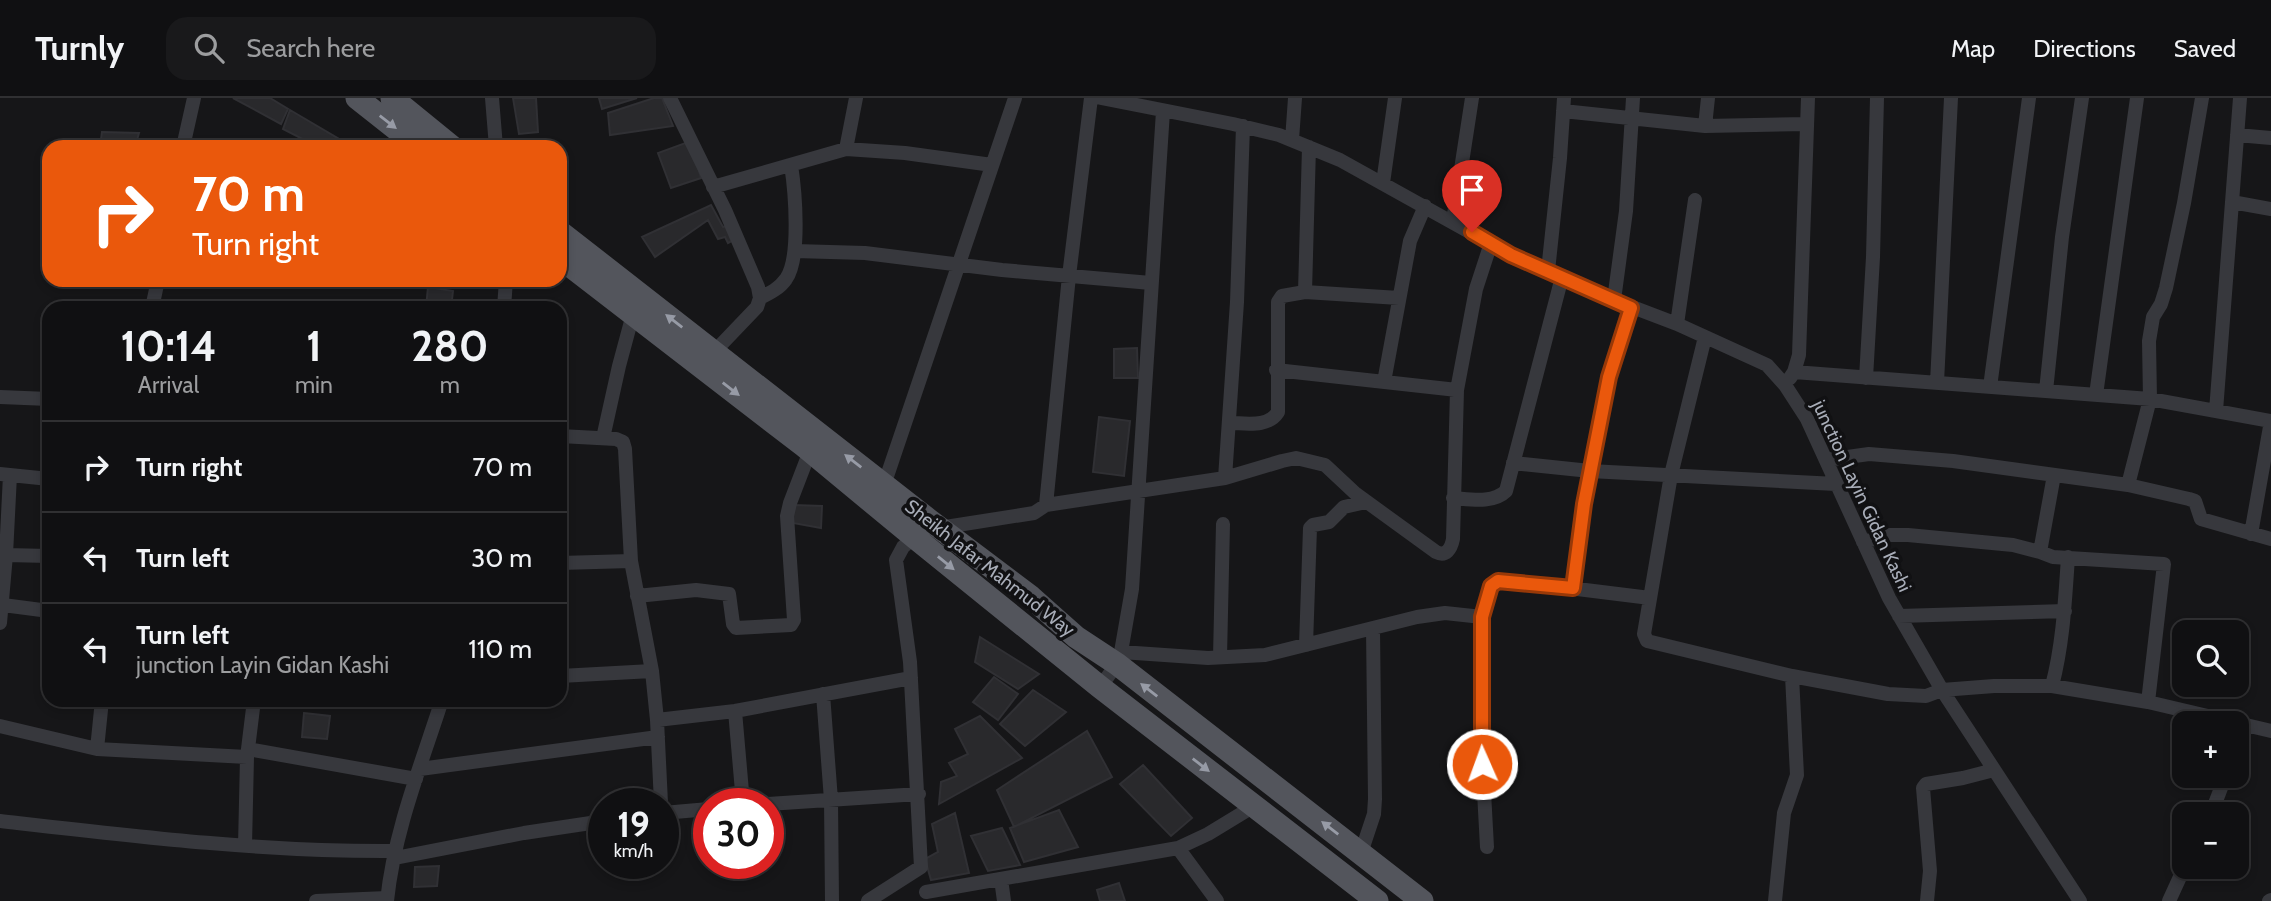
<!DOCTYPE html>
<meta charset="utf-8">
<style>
body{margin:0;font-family:Cabin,sans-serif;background:#19191b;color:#f1f3f6;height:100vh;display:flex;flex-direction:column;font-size:26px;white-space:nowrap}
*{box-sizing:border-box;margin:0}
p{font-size:23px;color:#9c9d9f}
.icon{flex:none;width:38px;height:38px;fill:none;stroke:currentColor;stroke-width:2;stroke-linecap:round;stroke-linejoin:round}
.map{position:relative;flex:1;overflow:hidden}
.panel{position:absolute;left:42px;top:203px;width:525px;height:406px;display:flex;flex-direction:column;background:#101012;border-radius:21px;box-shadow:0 4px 10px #0003,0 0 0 2px #303032}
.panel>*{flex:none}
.guide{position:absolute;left:42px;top:42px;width:525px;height:147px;border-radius:21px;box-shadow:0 4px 10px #0003,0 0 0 2px #303032;background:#ea580c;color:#fff;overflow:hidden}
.tools{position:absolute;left:2172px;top:522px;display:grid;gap:14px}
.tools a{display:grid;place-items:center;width:77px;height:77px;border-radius:14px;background:#101012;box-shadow:0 4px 10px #0003,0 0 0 2px #303032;font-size:35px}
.speed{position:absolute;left:588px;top:690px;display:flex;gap:14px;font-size:35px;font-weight:700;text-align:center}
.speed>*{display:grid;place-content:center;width:91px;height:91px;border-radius:50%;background:#101012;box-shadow:0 4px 10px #0003,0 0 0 2px #303032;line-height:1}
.speed small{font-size:18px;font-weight:400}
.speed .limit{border:10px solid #d22;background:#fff;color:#111}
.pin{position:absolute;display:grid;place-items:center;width:60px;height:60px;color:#fff;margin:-72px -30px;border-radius:50% 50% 50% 0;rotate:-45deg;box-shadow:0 0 7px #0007}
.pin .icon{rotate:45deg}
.me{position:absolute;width:77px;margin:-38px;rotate:358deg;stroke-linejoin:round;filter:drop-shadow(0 0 5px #0008)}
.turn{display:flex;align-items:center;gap:24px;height:147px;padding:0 35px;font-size:32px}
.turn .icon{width:91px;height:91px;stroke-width:2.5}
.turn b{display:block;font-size:49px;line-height:60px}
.eta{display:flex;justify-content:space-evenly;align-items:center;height:119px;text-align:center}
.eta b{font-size:42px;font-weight:800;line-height:49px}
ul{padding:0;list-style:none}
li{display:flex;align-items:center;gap:21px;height:91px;padding:0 35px;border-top:2px solid #303032}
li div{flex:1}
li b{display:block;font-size:26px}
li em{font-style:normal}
header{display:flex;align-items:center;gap:42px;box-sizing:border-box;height:98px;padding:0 35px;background:#101012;border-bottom:2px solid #303032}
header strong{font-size:33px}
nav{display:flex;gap:38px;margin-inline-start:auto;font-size:24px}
.search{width:490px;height:63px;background:#19191b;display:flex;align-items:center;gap:18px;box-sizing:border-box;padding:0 24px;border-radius:21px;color:#9c9d9f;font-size:26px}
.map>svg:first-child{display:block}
.building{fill:#29292c;stroke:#303034;stroke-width:2}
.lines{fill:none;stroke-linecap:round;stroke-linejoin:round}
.minor{stroke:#37383d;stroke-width:14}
.primary{stroke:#53555c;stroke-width:23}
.oneway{fill:#979ba6}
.route-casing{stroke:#983908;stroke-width:18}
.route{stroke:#ea580c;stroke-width:12}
.labels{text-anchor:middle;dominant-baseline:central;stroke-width:7;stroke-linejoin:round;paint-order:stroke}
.street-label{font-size:19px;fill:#a8adb8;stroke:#111113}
</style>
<header>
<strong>Turnly</strong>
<div class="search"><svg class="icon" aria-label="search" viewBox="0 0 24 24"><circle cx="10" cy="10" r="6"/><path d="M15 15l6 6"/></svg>Search here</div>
<nav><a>Map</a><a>Directions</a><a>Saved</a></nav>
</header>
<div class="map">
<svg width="2271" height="803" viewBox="0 0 2271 803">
<rect width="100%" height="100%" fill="#161618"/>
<path class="building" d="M233 0H270L288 11 281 26Z
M513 0H536L538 34 519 36Z
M599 0H637L602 11Z
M654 0H662L673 28 610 37 608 15Z
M290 12 339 41 335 49H318L283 31Z
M102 34 139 35 135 49H100Z
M691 43 701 80 671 90 658 55Z
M711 107 723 129 731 127 737 140 728 145 725 139 718 141 708 122 655 159 642 139Z
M428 189 453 193 451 210H426Z
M1137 250 1138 280H1114V251Z
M1099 319 1130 323 1124 378 1093 374Z
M793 407 822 408 821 430 793 425Z
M980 539 1039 576 1018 591 975 564Z
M994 579 1018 596 998 622 973 604Z
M1033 592 1066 614 1025 648 1000 626Z
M304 615 330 618 327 641 302 639Z
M980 618 1022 660 939 706 941 684 957 678 949 665 968 656 955 631Z
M1087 633 1112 679 1014 729 997 692Z
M1143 667 1192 720 1171 738 1120 686Z
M1059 712 1078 749 1024 764 1010 730Z
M955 715 969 775 931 782 925 761 938 754 932 726Z
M1002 730 1020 767 988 773 971 738Z
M439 768 437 788 414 789 415 769Z
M1119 785 1125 803H1100L1097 792Z"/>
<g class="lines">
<path class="minor" d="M492 0 496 49
M670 0 725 112 758 189 760 200 757 209 714 254
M1101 0 1233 26 1279 37 1340 62 1511 157 1614 202 1677 226 1767 267 1785 287 1807 321 1889 500 1942 592 2080 803
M1563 13 1705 28 1807 26
M1705 28 1708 0
M2237 37 2271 40
M1292 42 1295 0
M183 49 194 0
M846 51 856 0
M1383 85 1395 0
M713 89 846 51 905 55 992 67
M2232 104 2271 111
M1453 123 1472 0
M795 153 865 155 1002 172 1151 185
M1548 173 1560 60 1564 0
M1305 194 1309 49
M760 200C770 195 780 190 786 181 801 160 795 92 791 67
M1614 202 1626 113 1633 0
M152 210 158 182
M504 210 506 182
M1677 226 1695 102
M1705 239 1671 377 1644 536 1647 543 1792 578 1888 596 1926 598 1942 592 1994 588H2052L2148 604 2271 633
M1276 272 1457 292
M1794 274 2150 301 2271 323
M1790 280 1794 274 1799 257 1808 0
M1866 280 1873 159 1877 0
M1384 284 1410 143 1425 108
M1937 285 1951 0
M1990 289 2029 0
M2046 293 2062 139 2082 0
M2096 297 2137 0
M0 299 49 301
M2216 313 2240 0
M1229 325C1246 325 1268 330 1278 314V204L1282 198 1305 194 1399 200
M560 338 616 341 623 344 625 351 631 463 652 573 657 622 661 705
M603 340 619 268 633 216
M1826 362 1869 356 1953 363 2128 387 2189 401 2195 403 2201 421 2271 441
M1513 365 1590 373 1836 386
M0 376 49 381
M1225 380 1237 204 1243 28
M884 387 1015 0
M2128 387 2150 301 2149 243 2153 219 2161 206 2166 190 2184 105 2202 0
M1453 400C1469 401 1493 406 1506 393L1562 179
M1046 407 1225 380 1282 363 1296 360 1325 367 1356 396 1436 454C1446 459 1451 451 1453 441L1457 292 1476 191 1491 145
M939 430 1034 415 1046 407 1069 178 1091 0
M2251 436 2271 323
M1863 444 1890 437H1908L2013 447 2040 454 2054 377
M2040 454 2053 459 2164 466 2148 604
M6 457 49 458
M560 465 631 463
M1573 490 1584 406 1609 279 1631 210
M637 498 696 492 729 496 733 526 736 530 791 527 794 522 787 418 790 405 810 353
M3 507 49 513
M1899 518 2065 513
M0 525 6 457 10 377
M1306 547 1310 430 1313 427 1329 424 1344 409 1366 404
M1121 554 1208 560 1265 557 1417 519 1445 515 1482 519
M1220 559 1223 426
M560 578 652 573
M2052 588C2063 546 2065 503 2068 459
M1100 589 1117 566 1121 554 1132 491 1163 13
M823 596 831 702 832 803
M735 613 743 705
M657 622 735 613 911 580
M0 628 97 651 247 659
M2236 650 2246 627
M97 651 102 602
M248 651 416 681
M420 671 658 639
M768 706 919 696
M663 715 709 711
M2211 716 2226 677
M0 723C131 738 263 754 395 753
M245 748 247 659 254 602
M1487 749 1481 639 1482 519 1491 488 1498 483 1529 485 1650 500
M1178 750 1217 803
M1361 755 1374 716 1375 701 1373 531
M395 760 524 735 604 723
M1001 781 1004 803
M926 794 1178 750 1208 736 1254 708
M316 803 387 800
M387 803C394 734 421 667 442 602
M868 803 921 769 910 564 896 462 903 449 914 439
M1775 803 1784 715 1797 677 1792 578
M1927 803 1930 773 1923 690 1926 686 1963 680 1994 672
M2169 803 2185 768
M2269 803 2271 802"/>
<path class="primary" d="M357 0 419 49
M392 0 452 49
M560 134 929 422 1031 499 1076 539 1117 566 1422 803
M560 160 804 348 914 439 1100 589 1377 803"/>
</g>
<defs><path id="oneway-solid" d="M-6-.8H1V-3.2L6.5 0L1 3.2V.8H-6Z" transform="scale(1.75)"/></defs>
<g class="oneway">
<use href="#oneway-solid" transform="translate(388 24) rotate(38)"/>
<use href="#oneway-solid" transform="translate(674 223) rotate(-142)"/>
<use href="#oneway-solid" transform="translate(731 291) rotate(38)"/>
<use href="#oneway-solid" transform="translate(853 363) rotate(-142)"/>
<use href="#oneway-solid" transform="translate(946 465) rotate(39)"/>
<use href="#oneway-solid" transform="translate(1149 592) rotate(-142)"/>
<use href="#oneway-solid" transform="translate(1201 667) rotate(38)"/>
<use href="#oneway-solid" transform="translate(1330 730) rotate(-142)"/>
</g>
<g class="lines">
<defs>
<path id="route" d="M1472 134 1511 157 1631 210 1609 279 1584 406 1573 490 1498 483 1491 488 1482 519V666"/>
</defs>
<use href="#route" class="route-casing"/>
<use href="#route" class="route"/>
</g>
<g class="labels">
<g class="street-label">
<text transform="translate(1862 398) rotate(65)">junction Layin Gidan Kashi</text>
<text transform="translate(990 470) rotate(38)">Sheikh Jafar Mahmud Way</text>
</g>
</g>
</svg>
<div class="tools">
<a><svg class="icon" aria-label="search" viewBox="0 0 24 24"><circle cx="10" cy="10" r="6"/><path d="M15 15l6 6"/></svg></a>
<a>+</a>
<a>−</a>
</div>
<div class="speed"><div>19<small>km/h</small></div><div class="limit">30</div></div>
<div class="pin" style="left:1472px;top:134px;background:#d93025"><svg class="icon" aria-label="arrive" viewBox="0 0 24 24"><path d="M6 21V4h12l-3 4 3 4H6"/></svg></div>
<svg class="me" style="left:1482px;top:666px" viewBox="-20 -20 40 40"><circle r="17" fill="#ea580c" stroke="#fff" stroke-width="3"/><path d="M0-11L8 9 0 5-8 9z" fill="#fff"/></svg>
<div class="guide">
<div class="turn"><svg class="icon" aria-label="right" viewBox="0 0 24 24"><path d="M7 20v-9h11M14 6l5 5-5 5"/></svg><div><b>70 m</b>Turn right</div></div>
</div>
<section class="panel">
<div class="eta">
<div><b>10:14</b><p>Arrival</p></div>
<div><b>1</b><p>min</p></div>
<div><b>280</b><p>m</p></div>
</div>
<ul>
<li><svg class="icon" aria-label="right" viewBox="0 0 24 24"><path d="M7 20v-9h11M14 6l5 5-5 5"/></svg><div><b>Turn right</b></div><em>70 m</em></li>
<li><svg class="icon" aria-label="left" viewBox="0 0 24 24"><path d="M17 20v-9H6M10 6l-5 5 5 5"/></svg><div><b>Turn left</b></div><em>30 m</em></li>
<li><svg class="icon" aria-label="left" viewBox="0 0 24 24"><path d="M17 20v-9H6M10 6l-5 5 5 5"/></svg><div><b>Turn left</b><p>junction Layin Gidan Kashi</p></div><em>110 m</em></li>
</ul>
</section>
</div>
